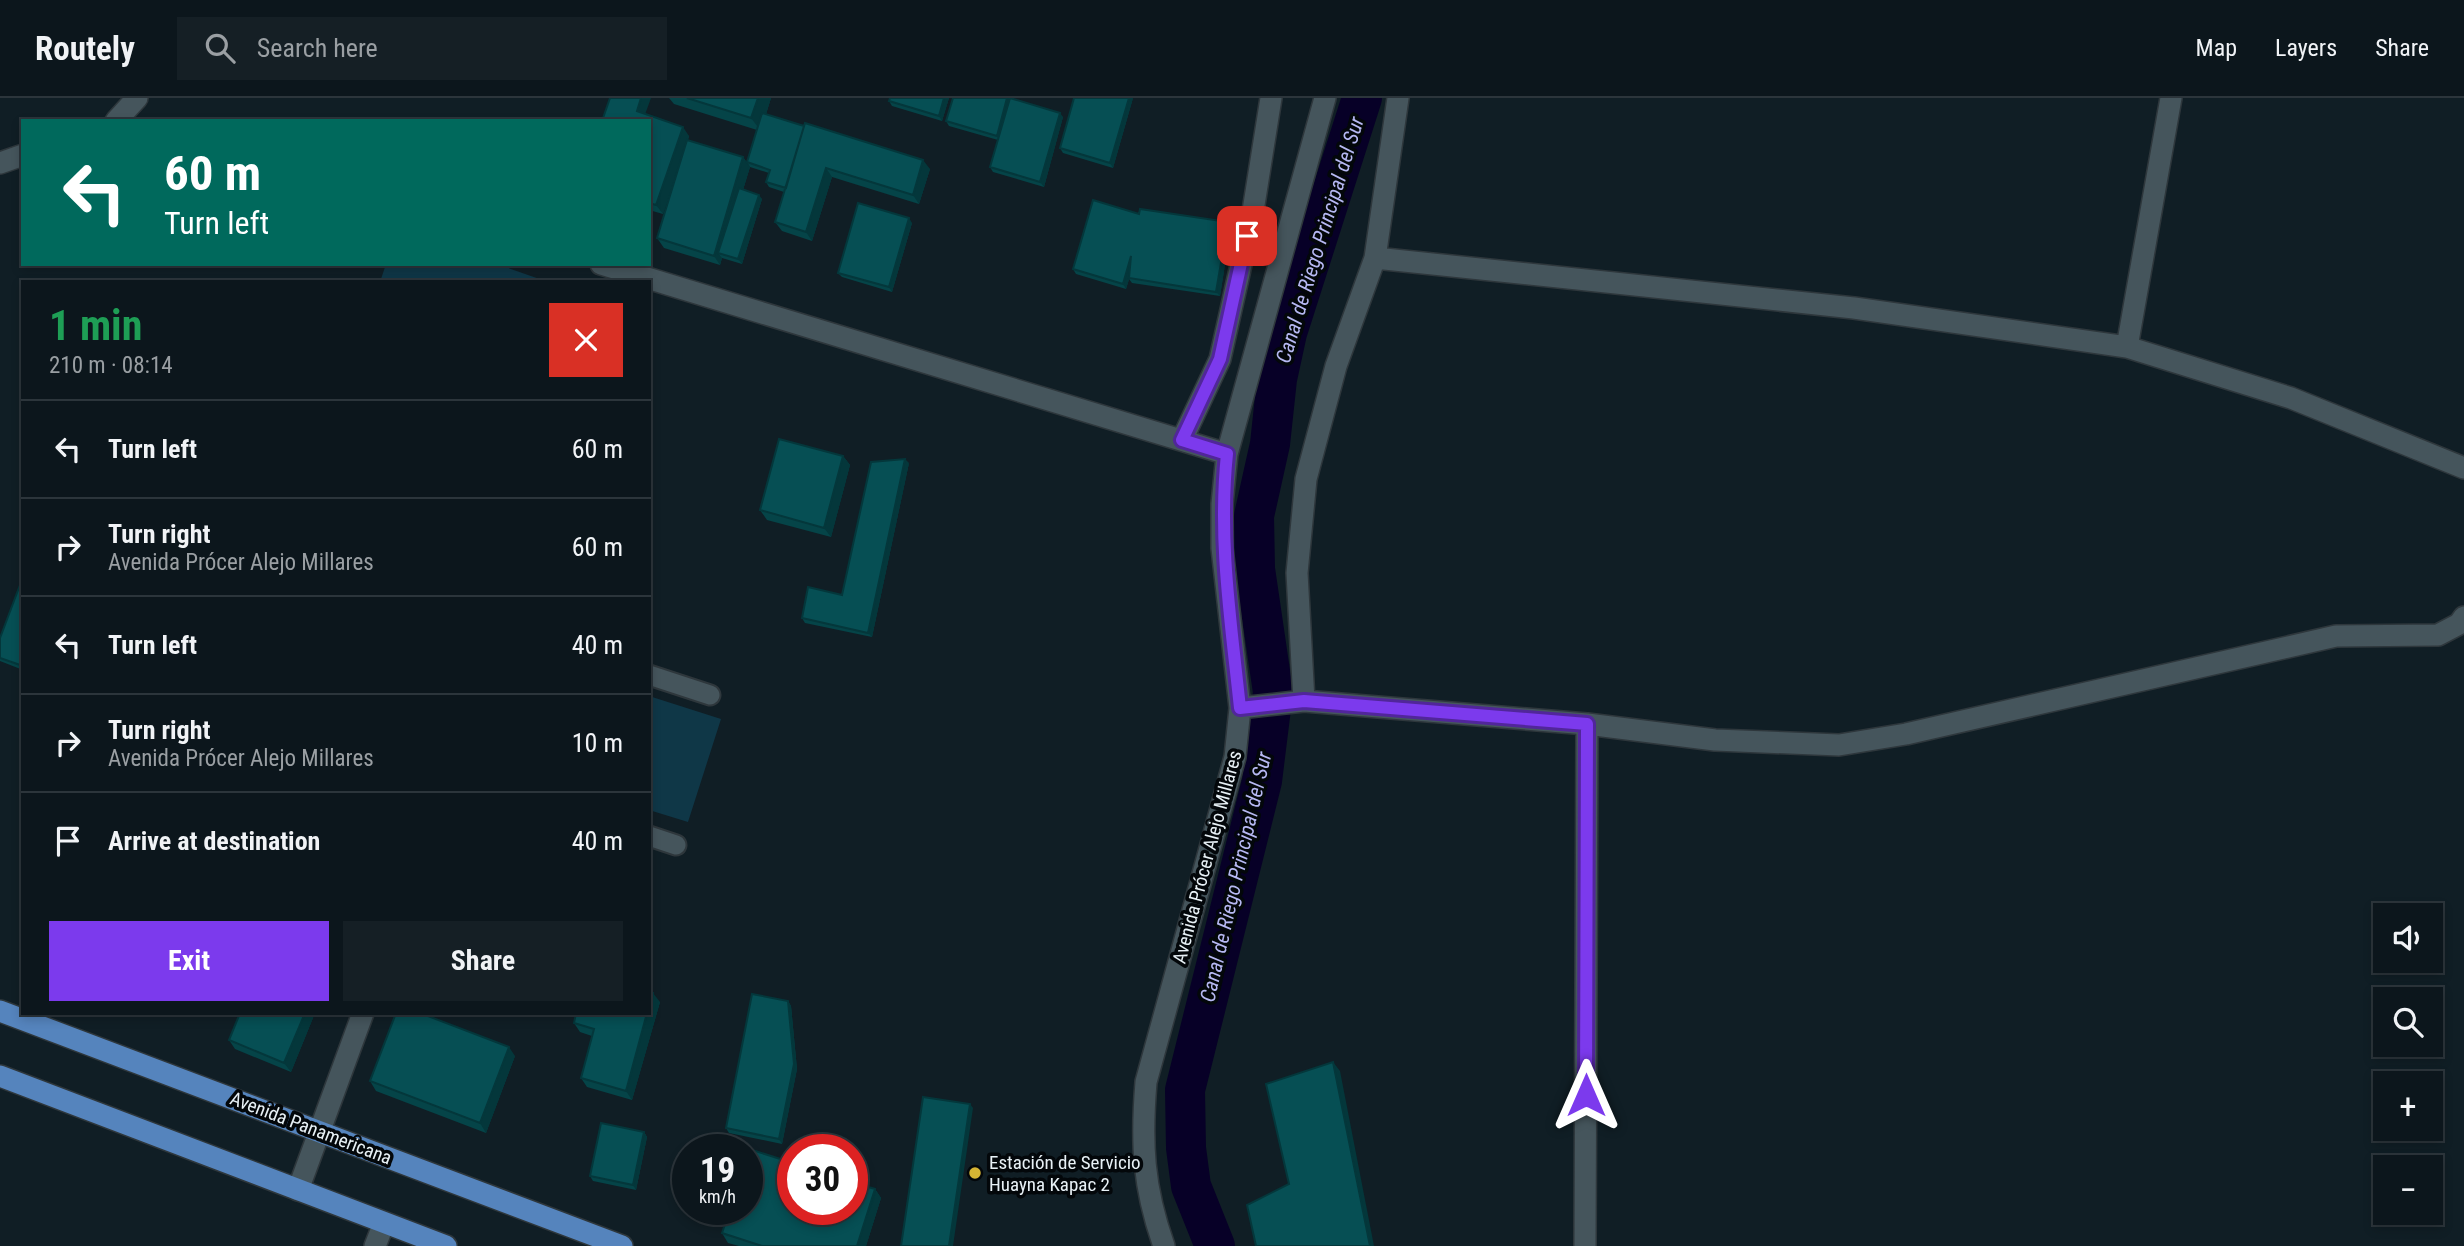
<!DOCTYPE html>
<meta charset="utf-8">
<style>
body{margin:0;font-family:"Roboto Condensed",sans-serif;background:#151f25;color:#f1f3f6;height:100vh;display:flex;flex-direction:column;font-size:26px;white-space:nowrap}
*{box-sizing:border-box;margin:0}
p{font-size:23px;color:#9a9fa3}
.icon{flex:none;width:38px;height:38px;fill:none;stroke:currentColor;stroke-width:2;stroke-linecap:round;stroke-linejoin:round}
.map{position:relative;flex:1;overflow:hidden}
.panel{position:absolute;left:21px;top:182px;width:630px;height:735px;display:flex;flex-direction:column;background:#0c161c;border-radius:0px;box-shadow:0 4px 10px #0003,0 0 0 2px #2c353b}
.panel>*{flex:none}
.top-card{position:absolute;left:21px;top:21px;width:630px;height:147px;border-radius:0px;box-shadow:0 4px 10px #0003,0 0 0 2px #2c353b;background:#00695c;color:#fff;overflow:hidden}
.fabs{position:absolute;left:2373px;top:805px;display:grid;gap:14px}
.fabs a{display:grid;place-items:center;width:70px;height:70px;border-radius:0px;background:#0c161c;box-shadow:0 4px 10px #0003,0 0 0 2px #2c353b;font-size:35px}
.speed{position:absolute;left:672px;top:1036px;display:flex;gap:14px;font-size:35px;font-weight:700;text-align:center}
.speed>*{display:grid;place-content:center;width:91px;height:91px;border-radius:50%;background:#0c161c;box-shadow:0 4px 10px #0003,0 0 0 2px #2c353b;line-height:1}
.speed small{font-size:18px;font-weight:400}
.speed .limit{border:10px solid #d22;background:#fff;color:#111}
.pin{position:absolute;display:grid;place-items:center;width:60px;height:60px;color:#fff;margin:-30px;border-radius:14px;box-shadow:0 4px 10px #0006}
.me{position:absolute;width:77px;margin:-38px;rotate:0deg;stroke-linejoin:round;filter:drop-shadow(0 0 5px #0008)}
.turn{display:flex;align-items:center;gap:24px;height:147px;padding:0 28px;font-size:32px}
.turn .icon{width:91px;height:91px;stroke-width:2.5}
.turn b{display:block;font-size:49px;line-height:60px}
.round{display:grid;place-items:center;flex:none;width:74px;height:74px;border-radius:0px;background:#151f25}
.headline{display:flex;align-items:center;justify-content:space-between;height:119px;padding:0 28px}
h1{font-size:42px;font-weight:700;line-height:52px;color:#1e9e55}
.cta{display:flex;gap:14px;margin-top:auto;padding:14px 28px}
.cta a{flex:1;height:80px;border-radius:0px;background:#7c3aed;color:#fff;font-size:28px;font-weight:700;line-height:80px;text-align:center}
.cta a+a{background:#151f25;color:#f1f3f6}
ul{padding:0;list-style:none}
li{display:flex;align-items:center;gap:21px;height:98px;padding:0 28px;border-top:2px solid #2c353b}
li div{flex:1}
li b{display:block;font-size:26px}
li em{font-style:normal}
header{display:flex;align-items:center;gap:42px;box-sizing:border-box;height:98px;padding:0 35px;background:#0c161c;border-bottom:2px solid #2c353b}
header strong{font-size:33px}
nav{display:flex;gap:38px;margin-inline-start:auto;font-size:24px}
.search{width:490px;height:63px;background:#151f25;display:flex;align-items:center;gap:18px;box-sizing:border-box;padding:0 24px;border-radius:0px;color:#9a9fa3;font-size:26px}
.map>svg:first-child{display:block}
.green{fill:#0f3747}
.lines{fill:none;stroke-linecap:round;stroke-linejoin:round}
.canal{stroke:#070027;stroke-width:40}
.service-casing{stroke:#2e373c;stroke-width:23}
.minor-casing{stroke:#2e373c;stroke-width:24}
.primary-casing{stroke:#2e373c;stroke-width:24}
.service{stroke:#45555c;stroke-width:19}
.minor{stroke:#45555c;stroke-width:21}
.primary{stroke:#5584bd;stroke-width:21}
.wall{fill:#054448}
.shaded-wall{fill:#04373b}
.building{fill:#064f54;stroke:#04373b;stroke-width:2}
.route-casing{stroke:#51269a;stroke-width:18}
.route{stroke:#7c3aed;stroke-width:12}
.poi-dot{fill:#d5b534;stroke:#03070a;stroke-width:2.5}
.labels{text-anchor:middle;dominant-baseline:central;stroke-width:7;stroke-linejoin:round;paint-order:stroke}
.street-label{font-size:19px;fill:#e8f1f6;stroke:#03070a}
.poi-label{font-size:19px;fill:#e8f1f6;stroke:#03070a;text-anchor:start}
.water-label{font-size:21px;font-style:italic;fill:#b6b8f2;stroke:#03070a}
</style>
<header>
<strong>Routely</strong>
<div class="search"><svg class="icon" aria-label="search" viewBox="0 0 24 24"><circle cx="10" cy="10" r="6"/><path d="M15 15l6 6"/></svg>Search here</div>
<nav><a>Map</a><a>Layers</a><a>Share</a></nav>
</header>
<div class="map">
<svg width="2464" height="1148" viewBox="0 0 2464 1148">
<rect width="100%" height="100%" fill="#101e25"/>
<path class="green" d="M386 166H497L548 184H380Z
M649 598 721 621 688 724 649 712Z"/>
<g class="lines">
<path class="canal" d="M1215 1148 1191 1088 1186 1050 1185 992 1262 683 1273 594 1255 471 1254 418 1270 346 1277 281 1287 235 1362 0"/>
<defs>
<path id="service" d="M649 577 710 597
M649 738 676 747"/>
<path id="minor" d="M116 23 137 0
M0 65 23 57
M1375 160 1854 210 2127 249 2291 300 2464 370
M601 166 1227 356
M2127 249 2171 0
M1182 342 1220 261 1253 113 1271 0
M1304 603 1297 475 1306 381 1336 268 1375 160 1398 0
M1240 610 1304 603 1587 626 1715 642 1839 647 1906 636 2336 538 2438 537 2459 526 2464 519
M298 1092 363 915
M375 1148 384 1125
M1164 1148C1143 1089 1141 1045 1146 984L1235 659 1240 610 1222 450V406L1227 356 1325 0
M1585 1148 1587 626"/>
<path id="primary" d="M0 913 622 1148
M0 978 446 1148"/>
</defs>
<use href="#service" class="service-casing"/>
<use href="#minor" class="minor-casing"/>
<use href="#primary" class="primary-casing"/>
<use href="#service" class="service"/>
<use href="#minor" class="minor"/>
<use href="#primary" class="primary"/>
</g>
<path class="wall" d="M669 0H771L766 16 930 71 919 106 832 79 812 143 782 133 775 124 784 94 769 89 766 84 769 75 750 69 747 64 757 32 674 6Z
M949 0 942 23 892 8 889 3Z
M953 0H1012L1063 19 1044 89 993 74 990 69 998 42 949 28 946 23Z
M1133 0 1113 70 1063 55 1060 50Z
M645 16 689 38 688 42 743 59 750 69 743 92 762 101 742 166 722 160 720 167 664 150 657 140 679 70 663 116 649 112V23Z
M1139 116 1228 124 1231 129 1220 198 1132 185 1129 181 1126 191 1076 176 1073 171Z
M912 125 892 194 842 179 838 175Z
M843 358 850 367 831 439 767 422 760 412Z
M909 365 872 539 805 525 802 520 842 497Z
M23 479V572L0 563V540Z
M788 903 791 908 797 971 782 1046 729 1035 726 1030Z
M660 904 632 1002 587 989 581 980 592 938 580 934 574 925Z
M240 915H315L291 974 235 951 229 942Z
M515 958 486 1035 376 993 370 983Z
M644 1034 647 1039 636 1092 593 1083 590 1078Z
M875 1091 881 1100 866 1148H739L728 1145 722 1135Z"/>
<path class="shaded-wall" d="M641 0H651L643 22 637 13Z
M758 0H771L761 33 751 20Z
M944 0H949L942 23 939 18Z
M1007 0H1012L1000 43 997 38Z
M1129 0H1133L1113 70 1110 65Z
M1060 15 1063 19 1044 89 1040 84Z
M683 29 689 38 663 116 656 107Z
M743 59 750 69 723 157 718 155 722 160 720 167 714 158Z
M923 62 930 71 919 106 913 97Z
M826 70 832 79 812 143 806 134Z
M759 97 762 101 742 166 738 161Z
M909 120 912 125 892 194 889 189Z
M1228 124 1231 129 1220 198 1216 194Z
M1131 158 1135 163 1126 191 1123 186Z
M843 358 850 367 831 439 824 430Z
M905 361 909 365 872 539 868 535Z
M653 895 660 904 632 1002 626 993 647 915H649V909Z
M788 903 791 908 797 971 782 1046 779 1041Z
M305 915H315L291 974 284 965Z
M509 949 515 958 486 1035 480 1025Z
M1333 964 1340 973 1374 1148H1370Z
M970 1006 973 1010 953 1148H949Z
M644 1034 647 1039 636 1092 633 1087Z
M875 1091 881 1100 866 1148H857Z"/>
<path class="building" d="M610 0H641L637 13 683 29 656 107 649 105V23H602Z
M687 0H758L751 20Z
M890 0H944L939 18 889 3Z
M953 0H1007L997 38 946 23Z
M1010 0 1060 15 1040 84 990 69Z
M1074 0H1129L1110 65 1060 50Z
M762 15 804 28 786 90 766 84 770 72 747 64Z
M805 25 923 62 913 97 826 70 806 134 775 124Z
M687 42 743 59 714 158 657 140Z
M739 90 759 97 738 161 718 155Z
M1093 102 1139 116 1140 111 1228 124 1216 194 1129 180 1131 158 1123 186 1073 171Z
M858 105 909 120 889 189 838 175Z
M779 341 843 358 824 430 760 412Z
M905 361 868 535 802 520 808 489 842 497 871 364Z
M23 479V568L0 560V540Z
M649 894 653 895 649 909Z
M752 896 788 903 794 966 779 1041 726 1030Z
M240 915H305L284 965 229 942Z
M396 915H420L509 949 480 1025 370 983Z
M576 915H647L626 993 581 980 594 931 574 925Z
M1333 964 1370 1148H1256L1247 1107 1289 1086 1266 986Z
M923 999 970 1006 949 1148H901Z
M601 1025 644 1034 633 1087 590 1078Z
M749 1051 793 1065V1111H852V1084L875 1091 857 1148H762L722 1135 730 1111H747V1056Z"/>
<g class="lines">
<defs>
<path id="route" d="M1247 138 1220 261 1182 342 1227 356C1218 442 1231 524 1240 610L1304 603 1587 626 1586 997"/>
</defs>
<use href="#route" class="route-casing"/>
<use href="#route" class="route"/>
</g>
<circle class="poi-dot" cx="975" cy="1075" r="7"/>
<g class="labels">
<g class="street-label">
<text transform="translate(1207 759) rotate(-75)">Avenida Prócer Alejo Millares</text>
<text transform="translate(311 1030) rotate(21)">Avenida Panamericana</text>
</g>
<g class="poi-label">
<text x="989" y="1064">Estación de Servicio<tspan x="989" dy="22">Huayna Kapac 2</tspan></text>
</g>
<g class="water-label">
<text transform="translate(1320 142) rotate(-73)">Canal de Riego Principal del Sur</text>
<text transform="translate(1236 779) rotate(-77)">Canal de Riego Principal del Sur</text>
</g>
</g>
</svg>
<div class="fabs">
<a><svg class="icon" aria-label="sound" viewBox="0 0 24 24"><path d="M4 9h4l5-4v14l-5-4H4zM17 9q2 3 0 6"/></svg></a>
<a><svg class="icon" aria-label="search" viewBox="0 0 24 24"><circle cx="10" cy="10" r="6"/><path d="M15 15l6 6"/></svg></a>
<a>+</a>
<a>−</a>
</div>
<div class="speed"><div>19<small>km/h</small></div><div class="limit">30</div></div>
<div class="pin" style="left:1247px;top:138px;background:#d93025"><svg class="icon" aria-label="arrive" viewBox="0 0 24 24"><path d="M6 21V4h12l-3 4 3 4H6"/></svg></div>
<svg class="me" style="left:1586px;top:997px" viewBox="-20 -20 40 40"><path d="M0-17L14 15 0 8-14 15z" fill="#7c3aed" stroke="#fff" stroke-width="4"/></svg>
<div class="top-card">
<div class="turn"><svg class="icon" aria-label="left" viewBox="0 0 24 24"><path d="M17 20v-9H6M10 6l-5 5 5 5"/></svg><div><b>60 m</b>Turn left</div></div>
</div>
<section class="panel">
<div class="headline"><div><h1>1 min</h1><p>210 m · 08:14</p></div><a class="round" style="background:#d93025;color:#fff"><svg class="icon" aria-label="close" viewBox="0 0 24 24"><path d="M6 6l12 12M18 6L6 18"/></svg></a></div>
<ul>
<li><svg class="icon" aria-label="left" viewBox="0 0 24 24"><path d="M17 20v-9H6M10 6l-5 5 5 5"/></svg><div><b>Turn left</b></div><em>60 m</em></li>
<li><svg class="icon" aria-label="right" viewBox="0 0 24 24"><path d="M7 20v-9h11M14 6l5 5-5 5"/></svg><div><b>Turn right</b><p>Avenida Prócer Alejo Millares</p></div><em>60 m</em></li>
<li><svg class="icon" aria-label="left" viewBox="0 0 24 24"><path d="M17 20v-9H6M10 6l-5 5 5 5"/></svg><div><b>Turn left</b></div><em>40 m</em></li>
<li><svg class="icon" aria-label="right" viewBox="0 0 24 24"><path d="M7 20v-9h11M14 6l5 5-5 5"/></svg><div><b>Turn right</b><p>Avenida Prócer Alejo Millares</p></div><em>10 m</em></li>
<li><svg class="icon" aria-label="arrive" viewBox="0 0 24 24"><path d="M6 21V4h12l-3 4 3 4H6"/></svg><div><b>Arrive at destination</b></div><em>40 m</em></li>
</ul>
<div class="cta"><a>Exit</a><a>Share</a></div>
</section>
</div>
